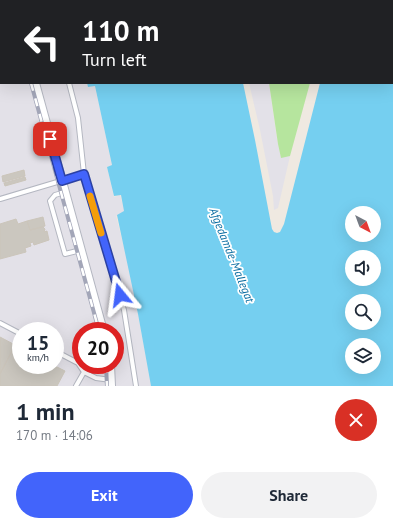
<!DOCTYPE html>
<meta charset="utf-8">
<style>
body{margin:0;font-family:"PT Sans",sans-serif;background:#f2f2f3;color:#1f2937;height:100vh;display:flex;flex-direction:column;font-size:15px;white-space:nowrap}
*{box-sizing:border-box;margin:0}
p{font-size:13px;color:#747a83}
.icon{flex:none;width:22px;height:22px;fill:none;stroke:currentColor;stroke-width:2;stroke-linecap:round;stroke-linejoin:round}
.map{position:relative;height:386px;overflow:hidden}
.details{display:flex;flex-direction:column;background:#fff;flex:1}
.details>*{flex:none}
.top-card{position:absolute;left:0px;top:0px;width:393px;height:84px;box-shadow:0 4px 16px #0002;background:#202124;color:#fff;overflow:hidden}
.needle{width:26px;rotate:139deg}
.fabs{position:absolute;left:345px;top:206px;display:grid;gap:8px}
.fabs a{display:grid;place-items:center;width:36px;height:36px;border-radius:50%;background:#fff;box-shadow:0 4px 16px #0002;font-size:20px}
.speed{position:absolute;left:12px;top:322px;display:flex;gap:8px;font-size:20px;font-weight:700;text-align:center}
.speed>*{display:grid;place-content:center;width:52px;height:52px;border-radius:50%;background:#fff;box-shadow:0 4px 16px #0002;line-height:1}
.speed small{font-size:10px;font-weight:400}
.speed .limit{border:6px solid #d22;background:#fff;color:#111}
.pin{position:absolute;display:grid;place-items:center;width:34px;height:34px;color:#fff;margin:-17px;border-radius:8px;box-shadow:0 2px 6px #0006}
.me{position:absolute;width:44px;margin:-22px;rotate:344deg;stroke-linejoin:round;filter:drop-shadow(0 0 3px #0008)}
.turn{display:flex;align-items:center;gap:14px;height:84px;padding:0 16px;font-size:18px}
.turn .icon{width:52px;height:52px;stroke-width:2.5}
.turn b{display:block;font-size:28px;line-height:34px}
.round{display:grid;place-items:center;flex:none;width:42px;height:42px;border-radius:21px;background:#f2f2f3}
.head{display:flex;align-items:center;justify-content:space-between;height:68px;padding:0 16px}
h1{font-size:24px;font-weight:700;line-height:30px}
.button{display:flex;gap:8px;margin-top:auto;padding:8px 16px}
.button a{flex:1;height:46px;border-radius:24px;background:#4264fb;color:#fff;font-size:16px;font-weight:700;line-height:46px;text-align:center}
.button a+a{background:#f2f2f3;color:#1f2937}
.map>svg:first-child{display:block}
.industrial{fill:#e3e1e8;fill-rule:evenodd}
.green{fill:#b6e59e}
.water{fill:#75cff0;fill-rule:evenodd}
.building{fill:#cbc7bf;stroke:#cbc5ba}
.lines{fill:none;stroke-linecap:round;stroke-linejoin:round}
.lane-casing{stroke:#b4b7c1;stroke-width:6}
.street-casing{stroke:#b4b7c1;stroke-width:10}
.lane{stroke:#fff;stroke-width:4}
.street{stroke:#fff;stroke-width:8}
.rail-casing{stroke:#a3a6b8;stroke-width:4}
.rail{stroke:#fff;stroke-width:2.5;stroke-dasharray:8;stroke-linecap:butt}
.route-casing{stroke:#2b41a3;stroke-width:10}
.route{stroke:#4264fb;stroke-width:7}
.slow{stroke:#f59e0b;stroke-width:7}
.labels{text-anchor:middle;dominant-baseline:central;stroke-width:3.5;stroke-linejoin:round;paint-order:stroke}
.water-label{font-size:12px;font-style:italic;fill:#0d6fa3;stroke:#fff}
</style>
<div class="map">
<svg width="393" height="386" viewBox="0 0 393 386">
<rect width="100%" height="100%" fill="#efe9e1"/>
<path class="industrial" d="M0 0H68V1H1V83H87L88 87 95 86 112 165 107 167 114 197 120 195 125 212 116 216 131 274 151 386H0ZM21 331H55V365H21ZM81 331H115V365H81Z
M249 83H269L277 139 281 157 290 156 278 208 274 210 273 196 260 130Z"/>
<path class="green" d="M245 0H334L333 1H246Z
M269 83H310L290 156 281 158 278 144Z"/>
<path class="water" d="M68 0H222V1H68Z
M344 0H393V386H151L138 314 117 215 124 211 121 195 114 196 107 167 112 165 95 86 88 87 87 83H243L255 140 272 229 274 232 277 233 280 232 284 224 320 83H392V1H344ZM352 213H374V235H352ZM352 257H374V279H352ZM352 301H374V323H352ZM352 345H374V367H352Z"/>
<path class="building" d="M0 19 1 22V48H0Z
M24 170 25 176 3 182 2 176Z
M25 177 26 180 5 186 4 183Z
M43 217 45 226 30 230 27 221Z
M16 219 18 224 27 221 30 230 43 227 45 229 44 232 47 231 49 240 34 245 33 242 30 243 31 246 25 248 26 252 0 259V224Z
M0 337 15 345 0 374Z
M15 345 21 348V365H53L65 371 57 386H0V374Z"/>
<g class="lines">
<defs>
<path id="lane" d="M49 0V1
M69 83 78 118 84 174 124 310 136 386
M65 192 55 195 50 201 65 254 81 250
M0 199 84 174
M0 323 21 334
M55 351 78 363 84 372
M76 386 84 372 96 378 111 380"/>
<path id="street" d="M12 0V1
M35 83 103 331
M110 365 111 386"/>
</defs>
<use href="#lane" class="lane-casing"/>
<use href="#street" class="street-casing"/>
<use href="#lane" class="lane"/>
<use href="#street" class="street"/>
<defs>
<path id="rail" d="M8 0V1
M31 83 99 331
M106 365 107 386"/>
</defs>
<use href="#rail" class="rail-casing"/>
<use href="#rail" class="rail"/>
</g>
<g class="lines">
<defs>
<path id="route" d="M50 139 62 181 84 174 120 295"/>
</defs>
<use href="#route" class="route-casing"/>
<use href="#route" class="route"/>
<path class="slow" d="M90 196 101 233"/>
</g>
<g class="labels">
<g class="water-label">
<text transform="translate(232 255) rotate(68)">Afgedamde-Mallegat</text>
</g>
</g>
</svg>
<div class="fabs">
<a><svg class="needle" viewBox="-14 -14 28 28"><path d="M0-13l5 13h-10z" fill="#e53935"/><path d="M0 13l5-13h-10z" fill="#747a83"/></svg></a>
<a><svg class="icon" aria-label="sound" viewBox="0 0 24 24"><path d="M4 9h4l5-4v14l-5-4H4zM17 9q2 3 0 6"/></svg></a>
<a><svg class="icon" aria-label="search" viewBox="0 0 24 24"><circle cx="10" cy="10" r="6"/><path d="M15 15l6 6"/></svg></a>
<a><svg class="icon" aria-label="layers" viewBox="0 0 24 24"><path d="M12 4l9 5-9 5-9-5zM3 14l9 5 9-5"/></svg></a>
</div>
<div class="speed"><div>15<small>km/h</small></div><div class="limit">20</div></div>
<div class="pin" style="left:50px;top:139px;background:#d93025"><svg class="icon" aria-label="arrive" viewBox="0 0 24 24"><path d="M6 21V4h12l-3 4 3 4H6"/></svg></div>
<svg class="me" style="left:120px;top:295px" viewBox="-20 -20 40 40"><path d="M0-17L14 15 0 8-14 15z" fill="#4264fb" stroke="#fff" stroke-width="4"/></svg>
<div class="top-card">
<div class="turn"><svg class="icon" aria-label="left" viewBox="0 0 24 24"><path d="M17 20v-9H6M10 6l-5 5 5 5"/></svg><div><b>110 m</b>Turn left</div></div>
</div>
</div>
<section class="details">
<div class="head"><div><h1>1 min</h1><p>170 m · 14:06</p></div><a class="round" style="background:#d93025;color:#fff"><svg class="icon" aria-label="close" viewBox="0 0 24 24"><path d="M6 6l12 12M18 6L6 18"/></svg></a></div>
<div class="button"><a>Exit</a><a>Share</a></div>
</section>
